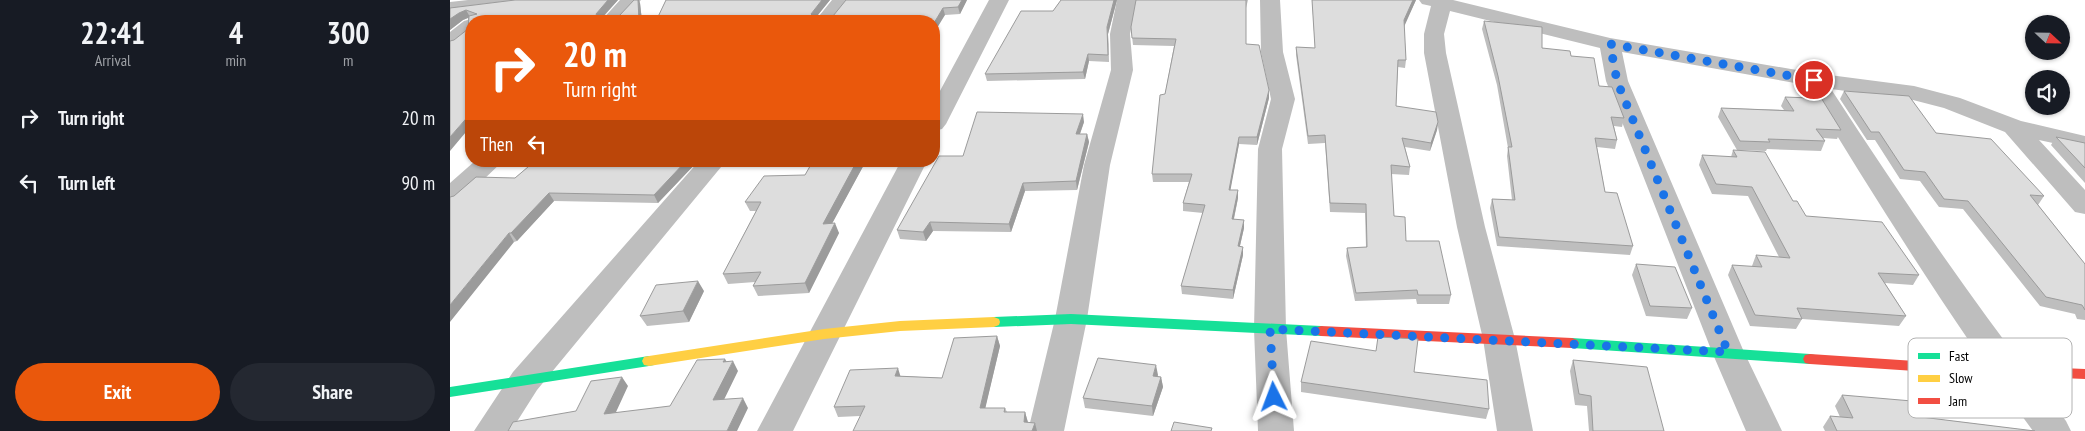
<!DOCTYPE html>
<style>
body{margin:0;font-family:"PT Sans Narrow",sans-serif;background:#242831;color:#f1f3f6;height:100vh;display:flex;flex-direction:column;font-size:19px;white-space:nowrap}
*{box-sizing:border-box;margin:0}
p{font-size:16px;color:#9ea1a6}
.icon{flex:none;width:28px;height:28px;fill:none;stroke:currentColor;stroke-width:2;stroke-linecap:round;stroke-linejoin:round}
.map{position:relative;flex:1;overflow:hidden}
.drawer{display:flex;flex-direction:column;background:#171b24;width:450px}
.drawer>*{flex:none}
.banner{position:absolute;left:15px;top:15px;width:475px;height:152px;border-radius:20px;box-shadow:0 1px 4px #0004;background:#ea580c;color:#fff;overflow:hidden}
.needle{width:32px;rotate:112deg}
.controls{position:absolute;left:1575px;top:15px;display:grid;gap:10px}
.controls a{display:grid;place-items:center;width:45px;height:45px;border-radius:50%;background:#171b24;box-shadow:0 1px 4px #0004;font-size:25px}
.pin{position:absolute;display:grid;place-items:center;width:42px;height:42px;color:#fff;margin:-21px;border:2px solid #fff;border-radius:50%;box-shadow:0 1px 5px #0007}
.me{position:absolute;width:55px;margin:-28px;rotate:357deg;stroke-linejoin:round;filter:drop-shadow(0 0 4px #0008)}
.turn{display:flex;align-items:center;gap:18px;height:105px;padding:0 15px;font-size:22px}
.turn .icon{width:65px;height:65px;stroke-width:2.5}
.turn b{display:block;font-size:35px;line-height:42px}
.then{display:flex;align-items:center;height:48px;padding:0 15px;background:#0003;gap:10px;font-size:19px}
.eta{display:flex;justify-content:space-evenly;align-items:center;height:85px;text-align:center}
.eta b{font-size:30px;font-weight:700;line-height:35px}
.primary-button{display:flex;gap:10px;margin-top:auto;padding:10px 15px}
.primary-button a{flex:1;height:58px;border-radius:30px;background:#ea580c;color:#fff;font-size:20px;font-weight:700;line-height:58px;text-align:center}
.primary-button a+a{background:#242831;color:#f1f3f6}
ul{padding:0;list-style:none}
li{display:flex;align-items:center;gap:15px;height:65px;padding:0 15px}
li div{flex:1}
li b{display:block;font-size:19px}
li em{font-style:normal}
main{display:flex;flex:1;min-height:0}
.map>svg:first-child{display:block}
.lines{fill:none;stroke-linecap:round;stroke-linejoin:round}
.street{fill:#bebebe;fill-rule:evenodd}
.fast{fill:#16e098;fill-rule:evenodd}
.slow{fill:#ffcf43;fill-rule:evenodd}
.jam{fill:#f24e42;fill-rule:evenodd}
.wall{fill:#bebebe}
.shaded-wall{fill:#9b9b9b}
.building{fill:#ddd;stroke:#9b9b9b}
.route{stroke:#1a73e8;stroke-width:9;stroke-dasharray:0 16.2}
.key{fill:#fff;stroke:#b2b2b2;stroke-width:1}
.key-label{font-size:14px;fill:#000}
</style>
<main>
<section class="drawer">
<div class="eta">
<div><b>22:41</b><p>Arrival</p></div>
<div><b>4</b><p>min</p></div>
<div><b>300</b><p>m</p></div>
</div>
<ul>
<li><svg class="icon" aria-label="right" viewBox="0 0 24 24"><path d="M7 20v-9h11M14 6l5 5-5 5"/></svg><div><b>Turn right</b></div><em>20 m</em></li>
<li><svg class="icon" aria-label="left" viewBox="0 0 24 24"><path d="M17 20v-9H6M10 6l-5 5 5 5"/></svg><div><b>Turn left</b></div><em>90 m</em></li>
</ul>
<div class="primary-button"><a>Exit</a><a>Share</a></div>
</section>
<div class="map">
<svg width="1635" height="431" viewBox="0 0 1635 431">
<rect width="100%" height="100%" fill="#fff"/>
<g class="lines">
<path class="street" d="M18 0H79L76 4 69 6 0 14V2Z
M170 0H191L172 21H151Z
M382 0H402L385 21H365Z
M539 0H559L496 124 492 129 484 131V102Z
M667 0H687L680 34 683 70 660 165 637 319 614 431H578L605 319 634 165 661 70 660 34Z
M810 0H830L833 52 845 99 832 149 836 329 844 431H808L804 329 808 149 821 99 811 52Z
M969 0H1003L1160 38 1364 73 1464 86 1510 98 1571 121 1635 136V150L1589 140 1635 190V214L1625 212 1555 132 1494 108 1463 100 1381 89C1455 203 1531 314 1616 421L1621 431H1583C1501 320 1428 203 1356 85L1172 52 1178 81 1294 352 1332 431H1296L1262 352 1156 81 1150 48 1000 11 994 34 996 53 1035 227 1065 339 1083 431H1047L1033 339 1007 227 974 53V34L981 6 972 4Z
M21 19 29 21H21V35L7 46 0 48V32L14 21Z
M25 161H53L9 203 0 205V183Z
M249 161H276L87 390 61 431H24L63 372Z
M451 161H477L343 431H307Z"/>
<path class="fast" d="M621 314 871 326 876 328 878 331 876 334 871 336 621 324 544 327 539 325 538 322 539 319 544 317Z
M1122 338 1360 354 1365 355 1367 359 1365 363 1360 364 1122 348 1117 346 1115 343 1117 340Z
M199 356 204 357 206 361 204 365 199 366 0 397V387Z"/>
<path class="slow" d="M544 317 549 319 550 322 549 325 544 327 450 331 374 339 199 366 194 365 192 361 194 357 199 356 374 329 450 321Z"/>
<path class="jam" d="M871 326 1122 338 1127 340 1129 343 1127 346 1122 348 871 336 866 334 864 331 866 328Z
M1360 354 1495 363 1635 369V379L1495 373 1360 364 1355 363 1353 359 1355 355Z"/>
</g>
<path class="wall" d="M65 0H168L154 16H169L190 3 192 21H21L0 151 4 40 18 29V18L13 20 0 30V8Z
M216 0H380L367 16H383L517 0 510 14 495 15 484 21H206Z
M611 0H667L658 34 659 62 639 61 635 79 537 81 535 74 603 11Z
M686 0H798L796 8V44L819 98 807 145 789 144 780 190H788V198L784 219 794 228 790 246 793 255 783 299 732 294 731 286 753 213 733 211V203L739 182H703L702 174 715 94 724 46 683 45 681 27Z
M862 0H966L954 25 956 60 955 68 948 67 946 106 988 122 987 130 980 151 955 147 960 167 959 175 941 174 944 216 956 241 1001 295 999 304H967L966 299 905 301 896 256 897 248 916 247 915 213 880 212 875 143 858 144 846 55V47L865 48Z
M1034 21 1092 48 1121 56 1149 86 1174 118 1172 127 1164 126 1167 140 1165 149 1147 147 1155 192 1183 246 1180 255 1047 246 1040 208 1042 199 1062 200 1057 156 1058 148 1047 85 1032 29Z
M1356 87 1391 130 1387 139 1373 138 1375 141 1371 151 1317 149 1316 151 1287 150 1268 117 1271 108 1334 110 1331 106 1335 97 1353 98 1352 96Z
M1394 91 1486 133 1594 196 1588 205 1635 264V320L1627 319 1625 314 1590 306 1513 209 1489 207 1470 181 1450 179 1425 140H1417L1390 99Z
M634 122 630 134H637L639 142 627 190 575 191 561 232 483 231 476 241 450 239 447 230 513 156Z
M1606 137 1635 143V183L1601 145Z
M1283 150 1343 201 1356 216 1469 275 1463 285 1435 283 1456 316 1449 326 1352 319 1346 329 1300 326 1278 275 1282 265 1302 267V266L1306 255 1329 257 1298 196 1262 194 1249 165 1252 155 1281 157Z
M85 161H248L208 203 104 201 67 241 64 242 4 196 65 178Z
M363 161H416L382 223 389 233 359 293 308 296 303 286 305 282 278 284 273 274 306 211H300L295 202 355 175Z
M1186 264 1242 308 1237 319 1196 316 1182 275Z
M254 291 239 322 197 326 190 316Z
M547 336 550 346 535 408H555L557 412H575L578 422 410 416 388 417 384 407 451 376 492 378Z
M1123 360 1214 431H1139L1137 406 1125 405 1120 371Z
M964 372 1039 409 1036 419 851 392V382Z
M708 375 707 376 711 377 713 387 703 416 635 408 633 398Z
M1392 395 1471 417 1585 431H1375L1373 427 1380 416 1390 417 1385 406Z"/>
<path class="shaded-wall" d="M158 0H168L149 21 146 14Z
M188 0H189L190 3 192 21H189Z
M372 0H380L363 21 361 14Z
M512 0H517L510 14 508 7Z
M664 0H667L658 34 659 62 657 27Z
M963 0H966L954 27V20Z
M493 8 495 15 484 33V23Z
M16 10 20 17 13 20 0 30V19L9 13Z
M638 54 639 61 635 79 633 72Z
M819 90V98L807 145V137Z
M21 113V126L0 151V137Z
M633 114 634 122 627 142 626 134Z
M988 122 987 130 980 151 981 143Z
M637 134 639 142 627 190 626 181Z
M789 137V144L779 198V190Z
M236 161H248L208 203 204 195Z
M407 161H416L377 233 373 224Z
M573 183 575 191 561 232 559 224Z
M788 190V198L782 227V219Z
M99 193 104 201 67 241 61 233Z
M794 220V228L788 254V246Z
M480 222 483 231 476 241 473 232Z
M385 223 389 233 359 293 355 283Z
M59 233 64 242 0 322V305Z
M793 247V255L783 299V290Z
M248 281 254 291 239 322 233 311Z
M547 336 550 346 533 418 530 408Z
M275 359 280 367 283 361 288 371 269 410 263 400 273 362Z
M706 365 708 375 704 387 703 376Z
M448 368 451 378 445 376Z
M172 377 178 386 161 423 154 414Z
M711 377 713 387 703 416 702 406Z
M293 398 298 408 287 431H277Z
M575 412 578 423 574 422Z
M585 423 587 431H582Z"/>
<path class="building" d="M65 0H158L146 14 147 16H169L184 0H188L189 21H21V113L0 137V41L4 40 18 29 19 16 27 14 16 10 9 13 0 19V8Z
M216 0H372L361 14 363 16H383L396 0H512L508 7 493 8 484 23V21H206Z
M611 0H664L657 27 658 55 638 54 633 72 535 74 571 11H603Z
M686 0H796V44L809 45 819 90 807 137H789L779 190H788L782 219 794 220 788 246 793 247 783 290 731 286 755 205 733 203 742 174H702L710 95 715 94 726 39 682 38 681 27Z
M862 0H963L954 20 956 60H948L946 106 986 112 988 122 981 143 952 138 960 167 941 165 944 216 955 217 956 241H989L1001 295H968L967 290 906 293 897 248 917 247 916 204 880 203 875 135 858 136 846 47 865 48Z
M1034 21 1092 27V48L1120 51 1121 56 1144 58 1149 86 1162 87 1174 118 1161 117 1167 140 1145 138 1155 192 1167 193 1183 246 1049 237 1042 199 1065 200 1058 147H1062L1048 76Z
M1356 87 1365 88 1391 130 1366 129 1375 141 1318 139 1320 142 1290 141 1271 108 1344 111 1335 97 1360 98Z
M1394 91 1459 96 1486 133 1541 139 1594 196 1580 195 1635 264V310L1632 305 1596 297 1518 201 1494 199 1475 172 1454 170 1429 132H1421Z
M527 112 633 114 626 134H637L626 181 573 183 559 224 480 222 473 232 447 230 489 156H513Z
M1606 137 1635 143V168Z
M1283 150 1315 152 1343 201H1347L1356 216 1432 222 1469 275 1428 273 1456 316 1347 308 1352 319 1305 315 1282 265 1312 267 1306 255 1340 258 1302 187 1266 184 1252 155 1287 157Z
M85 161H236L204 195 99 193 61 233H59L0 305V197L4 196 26 177 65 178Z
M363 161H407L373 224 385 223 355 283 303 286 311 272 273 274 311 202H295L314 176 355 175Z
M1186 264 1225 267 1242 308 1200 306Z
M248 281 233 311 190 316 206 285Z
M547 336 530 408H555L554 412H575L574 422 585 423 582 431H403L415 406 384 407 400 370 448 368 445 376 492 378 504 338Z
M928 337 968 339 964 372 1037 380 1039 409 851 382 861 341 926 351Z
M648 358 706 365 703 376 711 377 702 406 633 398Z
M275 359 273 362 283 361 263 400 293 398 277 431H58L63 422 126 411 141 381 172 377 154 414 220 406 247 360Z
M1123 360 1197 367 1214 431H1143L1141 396 1129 394Z
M1392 395 1462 401 1471 417 1585 431H1387L1380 416 1403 418Z
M724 422 762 428 761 431H721Z"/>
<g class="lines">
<path class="route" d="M824 397 820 329 1278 352 1167 81 1160 44 1364 80"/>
</g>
<rect x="1458" y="338" width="164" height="80" rx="8" class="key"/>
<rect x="1468" y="353" width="22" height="6" fill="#16e098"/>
<rect x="1468" y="375" width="22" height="7" fill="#ffcf43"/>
<rect x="1468" y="398" width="22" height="6" fill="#f24e42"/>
<g class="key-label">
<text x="1499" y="361">Fast</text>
<text x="1499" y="383">Slow</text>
<text x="1499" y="406">Jam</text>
</g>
</svg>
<div class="controls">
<a><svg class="needle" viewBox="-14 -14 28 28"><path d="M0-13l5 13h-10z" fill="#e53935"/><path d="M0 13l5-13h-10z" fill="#9ea1a6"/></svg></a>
<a><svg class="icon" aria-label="sound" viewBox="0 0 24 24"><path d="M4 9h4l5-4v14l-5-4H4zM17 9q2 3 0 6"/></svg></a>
</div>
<div class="pin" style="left:1364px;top:80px;background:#d93025"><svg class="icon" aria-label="arrive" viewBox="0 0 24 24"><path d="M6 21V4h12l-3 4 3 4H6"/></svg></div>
<svg class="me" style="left:824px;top:397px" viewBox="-20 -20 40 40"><path d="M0-17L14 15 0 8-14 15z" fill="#1a73e8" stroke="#fff" stroke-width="4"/></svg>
<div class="banner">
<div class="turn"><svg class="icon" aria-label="right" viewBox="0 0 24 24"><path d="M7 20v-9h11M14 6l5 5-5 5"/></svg><div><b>20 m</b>Turn right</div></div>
<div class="then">Then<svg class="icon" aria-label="left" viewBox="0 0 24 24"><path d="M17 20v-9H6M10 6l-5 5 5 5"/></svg></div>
</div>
</div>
</main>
